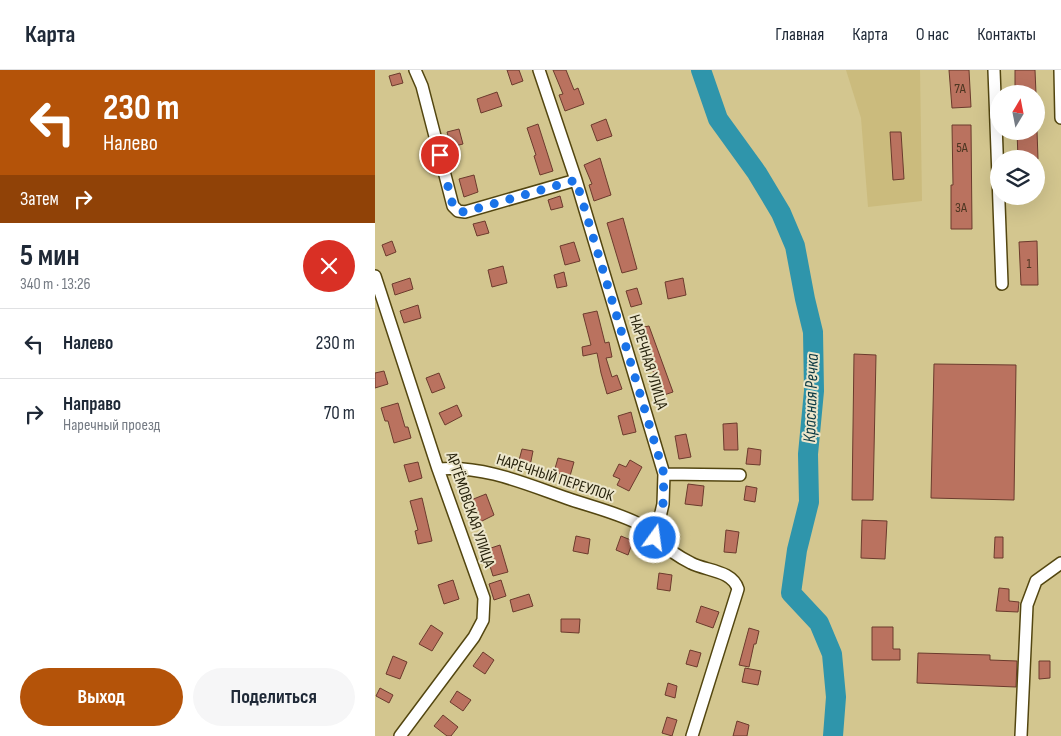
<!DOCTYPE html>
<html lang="ru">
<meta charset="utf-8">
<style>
body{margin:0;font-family:"Sofia Sans Condensed",sans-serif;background:#f6f6f7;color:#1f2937;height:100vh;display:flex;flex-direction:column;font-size:19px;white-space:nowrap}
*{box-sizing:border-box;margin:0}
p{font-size:16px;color:#747a83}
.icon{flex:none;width:28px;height:28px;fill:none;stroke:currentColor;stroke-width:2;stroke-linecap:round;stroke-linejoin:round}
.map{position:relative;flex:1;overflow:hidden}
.panel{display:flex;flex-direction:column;background:#fff;width:375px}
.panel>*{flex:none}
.banner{background:#b45309;color:#fff;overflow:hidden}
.needle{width:32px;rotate:10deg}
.buttons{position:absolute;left:615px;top:15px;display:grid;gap:10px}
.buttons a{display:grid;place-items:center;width:55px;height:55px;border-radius:50%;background:#fff;box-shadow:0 5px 20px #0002;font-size:25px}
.pin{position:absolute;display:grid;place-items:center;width:42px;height:42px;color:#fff;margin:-21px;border:2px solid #fff;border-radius:50%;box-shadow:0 1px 5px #0007}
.me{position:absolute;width:55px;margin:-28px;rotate:14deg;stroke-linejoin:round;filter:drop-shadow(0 0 4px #0008)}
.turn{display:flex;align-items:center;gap:18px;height:105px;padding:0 20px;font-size:22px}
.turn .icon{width:65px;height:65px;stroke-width:2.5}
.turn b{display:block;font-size:35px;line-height:42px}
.then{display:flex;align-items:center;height:48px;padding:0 20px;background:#0003;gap:10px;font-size:19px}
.round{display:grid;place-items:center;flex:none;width:52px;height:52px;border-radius:26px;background:#f6f6f7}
.summary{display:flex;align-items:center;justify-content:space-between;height:85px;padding:0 20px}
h1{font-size:30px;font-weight:700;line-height:38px}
.primary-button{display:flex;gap:10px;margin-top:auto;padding:10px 20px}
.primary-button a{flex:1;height:58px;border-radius:30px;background:#b45309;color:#fff;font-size:20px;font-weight:700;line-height:58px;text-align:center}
.primary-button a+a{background:#f6f6f7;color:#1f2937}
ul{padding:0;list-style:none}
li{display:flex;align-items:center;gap:15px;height:70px;padding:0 20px;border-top:1px solid #e0e1e3}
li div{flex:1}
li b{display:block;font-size:19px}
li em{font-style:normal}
header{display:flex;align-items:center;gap:30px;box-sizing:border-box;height:70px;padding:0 25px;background:#fff;border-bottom:1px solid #e0e1e3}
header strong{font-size:24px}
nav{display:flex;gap:28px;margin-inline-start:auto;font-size:18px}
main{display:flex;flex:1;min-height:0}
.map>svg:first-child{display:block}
.built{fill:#cbbb7d}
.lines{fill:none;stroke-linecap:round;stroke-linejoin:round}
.river{stroke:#2f95ab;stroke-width:20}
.building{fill:#ba725f;stroke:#6b3b2d}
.minor-casing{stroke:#534610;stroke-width:14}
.minor{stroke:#fff;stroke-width:11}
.route{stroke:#1a73e8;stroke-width:9;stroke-dasharray:0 16.2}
.labels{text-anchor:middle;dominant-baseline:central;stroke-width:4;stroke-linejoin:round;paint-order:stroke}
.number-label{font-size:14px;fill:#4c3621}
.street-label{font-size:16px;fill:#27220c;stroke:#ece6cb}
.water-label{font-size:18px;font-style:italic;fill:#0b3943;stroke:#ece6cb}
</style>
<header>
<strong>Карта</strong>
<nav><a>Главная</a><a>Карта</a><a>О нас</a><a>Контакты</a></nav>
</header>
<main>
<section class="panel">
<div class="banner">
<div class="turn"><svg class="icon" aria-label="left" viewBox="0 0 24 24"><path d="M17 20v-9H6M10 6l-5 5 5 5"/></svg><div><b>230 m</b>Налево</div></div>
<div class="then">Затем<svg class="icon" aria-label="right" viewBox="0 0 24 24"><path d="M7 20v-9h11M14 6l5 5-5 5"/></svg></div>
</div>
<div class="summary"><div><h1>5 мин</h1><p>340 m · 13:26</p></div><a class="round" style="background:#d93025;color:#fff"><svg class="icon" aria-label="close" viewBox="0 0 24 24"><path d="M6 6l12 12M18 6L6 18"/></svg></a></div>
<ul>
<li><svg class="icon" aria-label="left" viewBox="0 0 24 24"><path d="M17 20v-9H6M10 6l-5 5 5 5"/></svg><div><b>Налево</b></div><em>230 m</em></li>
<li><svg class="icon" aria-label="right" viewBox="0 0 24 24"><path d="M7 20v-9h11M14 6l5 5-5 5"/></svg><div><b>Направо</b><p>Наречный проезд</p></div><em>70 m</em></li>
</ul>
<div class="primary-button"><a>Выход</a><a>Поделиться</a></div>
</section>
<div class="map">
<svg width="686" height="666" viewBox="0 0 686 666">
<rect width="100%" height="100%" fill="#d3c68f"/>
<path class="built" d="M471 0H545L547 131 493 137 486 48Z"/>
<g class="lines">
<path class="river" d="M326 0 343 49 382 103 406 143 420 176 430 229 438 262 439 321 433 384 434 432 422 480 416 523 444 553 457 584 461 627 458 666"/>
</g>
<path class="building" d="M132 0H144L148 11 137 15Z
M178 0H191L199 20 203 18 209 34 190 41 184 25 188 24Z
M574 0H594L596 37 577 38Z
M640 0H660L661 24H640Z
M25 3 28 13 17 16 14 6Z
M122 22 127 36 106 43 102 29Z
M231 49 237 66 222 71 216 55Z
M163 54 178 101 165 105 159 86 161 85 152 58Z
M577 55H596L597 159H576V115H578Z
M84 59 88 74 76 77 72 62Z
M642 61H662L663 89H643Z
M515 62H526L529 109 518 110Z
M225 88 236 125 219 131 214 115 217 114 209 95Z
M99 105 103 122 89 127 84 109Z
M185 126 188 137 176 140 173 130Z
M248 148 262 199 247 203 232 153Z
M110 151 114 163 102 166 98 154Z
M17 171 21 182 11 186 7 175Z
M662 171 663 215H646L644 172Z
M199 172 205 191 190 195 185 176Z
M128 196 132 213 117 217 113 200Z
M189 202 192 216 182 218 179 205Z
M35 208 38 219 20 225 17 214Z
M308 208 311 225 293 229 290 212Z
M262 218 267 234 256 237 251 221Z
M43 235 46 248 29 253 25 241Z
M222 241 230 273 234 272 237 287 231 288 237 307 242 305 247 319 232 324 226 303 222 283 208 286 207 277 216 275 208 244Z
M274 256 298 322 286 326 264 258Z
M479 284 501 285 498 430H477Z
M559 294 641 295 639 430 556 428Z
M9 301 13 314 0 318V303Z
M64 303 70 318 57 323 51 308Z
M23 333 30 357H33L36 368 19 373 13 351H10L6 338Z
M82 335 87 346 70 355 64 343Z
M256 342 261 362 248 365 243 346Z
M362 353 363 380H349L348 354Z
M311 364 316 387 304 389 300 366Z
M373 378 386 380 385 395 371 394Z
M147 379 158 381 155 396 143 394Z
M183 388 199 392 195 406 179 402Z
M255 390 267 397 254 421 242 415 245 409 238 406 244 394 251 397Z
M43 392 47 408 34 412 29 395Z
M313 414 329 416 327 436 310 434Z
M371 416 382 418 380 432 369 430Z
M111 424 119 445 105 452 96 430Z
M47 428 57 471 43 474 40 461 43 460 35 431Z
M487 450 512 451 510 489 486 488Z
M351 460 364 462 361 483 349 482Z
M201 466 215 469 213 484 198 481Z
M246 466 258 471 253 485 241 480Z
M620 467H628V488H619Z
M125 475 133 502 118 506 110 480Z
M284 503 297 505 295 521 282 519Z
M78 510 84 529 69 534 63 515Z
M126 510 131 526 119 530 114 514Z
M624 518 634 519V531L644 532 643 542 621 541Z
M154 524 158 536 138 542 135 530Z
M326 536 344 542 338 558 321 552Z
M186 549H205L204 563 186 562Z
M56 555 68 563 57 581 44 574Z
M497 557H518V579H525V590H497Z
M374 558 384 561 381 574H379L374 597 364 595Z
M315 580 326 583 322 597 311 594Z
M108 582 119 590 110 604 98 596Z
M543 583 615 585V590L642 591 641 617 542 613Z
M18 586 32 592 25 609 11 604Z
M664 591H675V608L664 609Z
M370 598 386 601 383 615 367 612Z
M293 613 302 616 300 628 290 625Z
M5 618 18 625 14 633 1 626Z
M82 621 96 630 88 641 75 632Z
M68 645 83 657 76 666H72L59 656Z
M292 647 302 650 297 666 287 663Z
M362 651 374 655 372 666H358Z"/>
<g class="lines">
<defs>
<path id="minor" d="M40 0 47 16 78 136 83 141 90 142 201 110
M164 0 201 110 289 404 288 434 280 468C291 478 302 486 316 493 331 501 357 500 363 519L317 666
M619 0 627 214
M685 0 686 48
M0 206 63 399 109 528 108 550 99 567 25 666
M63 399C110 395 153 415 197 430 218 437 242 443 262 453 268 457 274 463 280 468
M289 404 365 405
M646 666 652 535 661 511 686 493"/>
</defs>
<use href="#minor" class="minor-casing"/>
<use href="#minor" class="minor"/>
</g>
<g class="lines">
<path class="route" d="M65 85 78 136 83 141 90 142 201 110 289 404 288 434 280 468"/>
</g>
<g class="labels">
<g class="number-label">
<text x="585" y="18">7А</text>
<text x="587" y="77">5А</text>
<text x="586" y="137">3А</text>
<text x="654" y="193">1</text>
</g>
<g class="street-label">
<text transform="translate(273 292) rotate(73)">НАРЕЧНАЯ УЛИЦА</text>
<text transform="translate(180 408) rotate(18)">НАРЕЧНЫЙ ПЕРЕУЛОК</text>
<text transform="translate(95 440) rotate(71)">АРТЁМОВСКАЯ УЛИЦА</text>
</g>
<g class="water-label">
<text transform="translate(436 328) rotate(-88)">Красная Речка</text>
</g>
</g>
</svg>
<div class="buttons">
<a><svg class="needle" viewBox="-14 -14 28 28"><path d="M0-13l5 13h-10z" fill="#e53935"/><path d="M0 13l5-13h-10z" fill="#747a83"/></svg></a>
<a><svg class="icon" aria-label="layers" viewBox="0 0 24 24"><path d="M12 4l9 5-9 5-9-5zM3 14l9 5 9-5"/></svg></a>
</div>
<div class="pin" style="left:65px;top:85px;background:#d93025"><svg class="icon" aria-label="arrive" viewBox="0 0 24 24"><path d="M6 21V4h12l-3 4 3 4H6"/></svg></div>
<svg class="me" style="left:280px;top:468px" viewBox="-20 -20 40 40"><circle r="17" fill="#1a73e8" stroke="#fff" stroke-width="3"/><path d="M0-11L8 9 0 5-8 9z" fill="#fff"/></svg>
</div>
</main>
